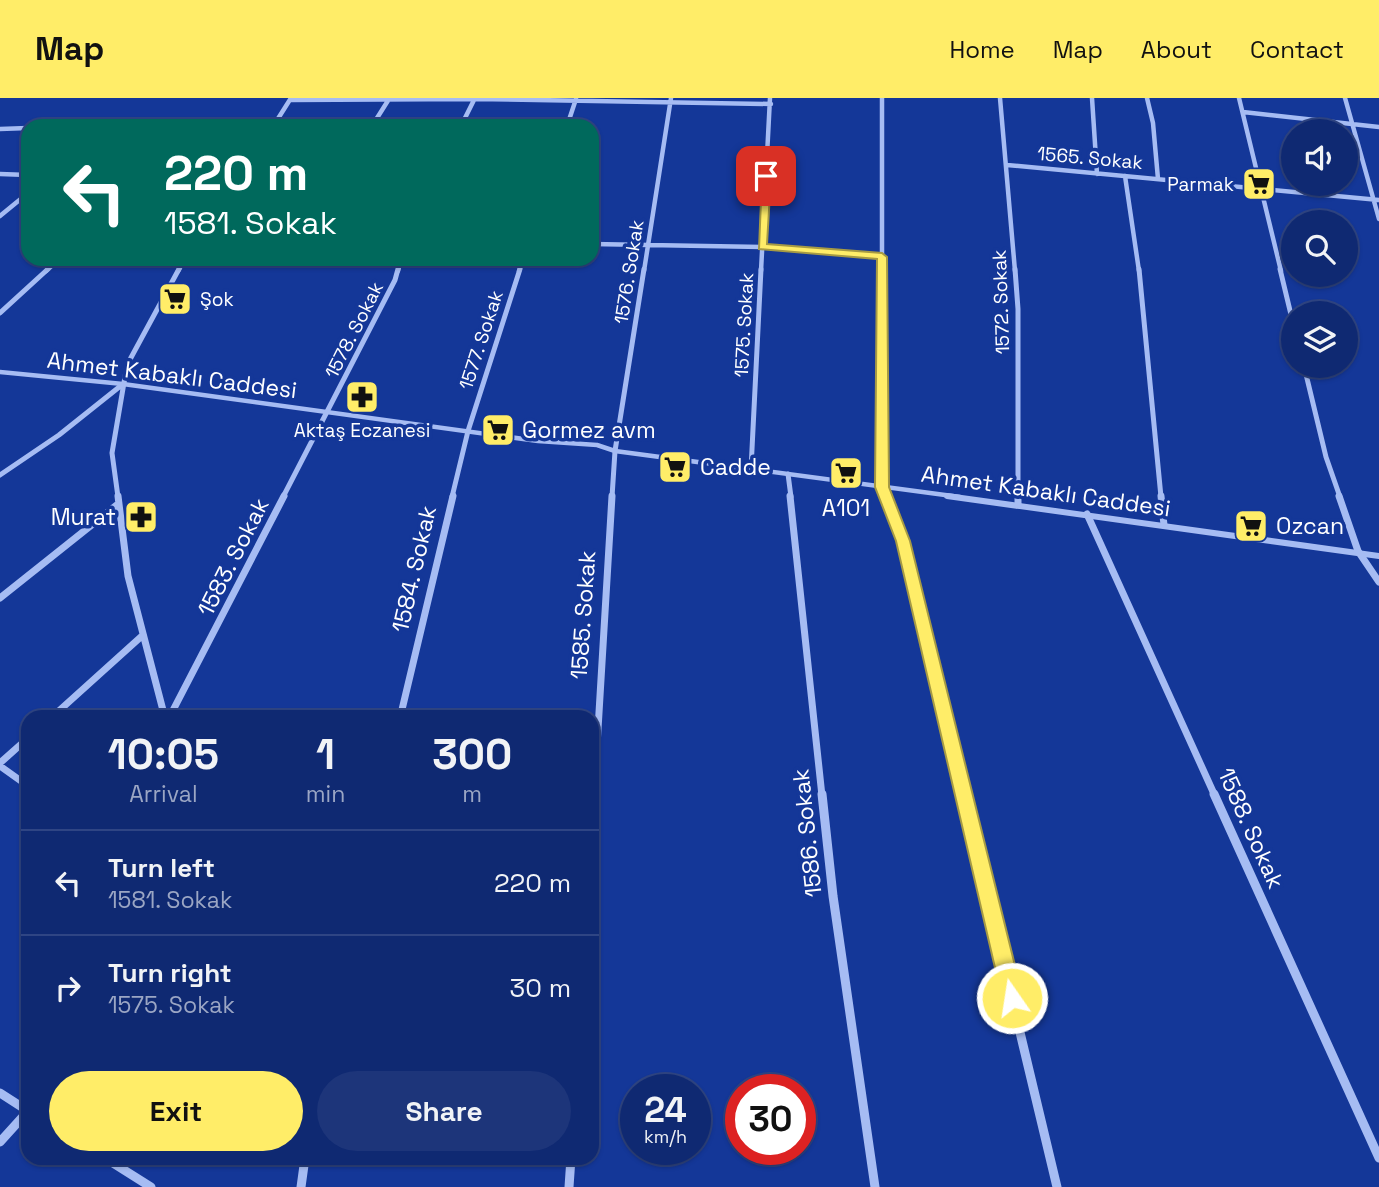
<!DOCTYPE html>
<meta charset="utf-8">
<style>
body{margin:0;font-family:"Space Grotesk",sans-serif;background:#1d357a;color:#f1f3f6;height:100vh;display:flex;flex-direction:column;font-size:26px;white-space:nowrap}
*{box-sizing:border-box;margin:0}
p{font-size:23px;color:#9ba6c4}
.icon{flex:none;width:38px;height:38px;fill:none;stroke:currentColor;stroke-width:2;stroke-linecap:round;stroke-linejoin:round}
.map{position:relative;flex:1;overflow:hidden}
.drawer{position:absolute;left:21px;top:612px;width:578px;height:455px;display:flex;flex-direction:column;background:#0f2972;border-radius:21px;box-shadow:0 2px 5px #0004,0 0 0 2px #2f4584}
.drawer>*{flex:none}
.top-card{position:absolute;left:21px;top:21px;width:578px;height:147px;border-radius:21px;box-shadow:0 2px 5px #0004,0 0 0 2px #2f4584;background:#00695c;color:#fff;overflow:hidden}
.tools{position:absolute;left:1281px;top:21px;display:grid;gap:14px}
.tools a{display:grid;place-items:center;width:77px;height:77px;border-radius:50%;background:#0f2972;box-shadow:0 2px 5px #0004,0 0 0 2px #2f4584;font-size:35px}
.speed{position:absolute;left:620px;top:976px;display:flex;gap:14px;font-size:35px;font-weight:700;text-align:center}
.speed>*{display:grid;place-content:center;width:91px;height:91px;border-radius:50%;background:#0f2972;box-shadow:0 2px 5px #0004,0 0 0 2px #2f4584;line-height:1}
.speed small{font-size:18px;font-weight:400}
.speed .limit{border:10px solid #d22;background:#fff;color:#111}
.pin{position:absolute;display:grid;place-items:center;width:60px;height:60px;color:#fff;margin:-30px;border-radius:14px;box-shadow:0 4px 10px #0006}
.me{position:absolute;width:77px;margin:-38px;rotate:347deg;stroke-linejoin:round;filter:drop-shadow(0 0 5px #0008)}
.turn{display:flex;align-items:center;gap:24px;height:147px;padding:0 28px;font-size:32px}
.turn .icon{width:91px;height:91px;stroke-width:2.5}
.turn b{display:block;font-size:49px;line-height:60px}
.eta{display:flex;justify-content:space-evenly;align-items:center;height:119px;text-align:center}
.eta b{font-size:42px;font-weight:800;line-height:49px}
.primary-button{display:flex;gap:14px;margin-top:auto;padding:14px 28px}
.primary-button a{flex:1;height:80px;border-radius:42px;background:#ffed68;color:#111;font-size:28px;font-weight:800;line-height:80px;text-align:center}
.primary-button a+a{background:#1d357a;color:#f1f3f6}
ul{padding:0;list-style:none}
li{display:flex;align-items:center;gap:21px;height:105px;padding:0 28px;border-top:2px solid #2f4584}
li div{flex:1}
li b{display:block;font-size:26px}
li em{font-style:normal}
header{display:flex;align-items:center;gap:42px;box-sizing:border-box;height:98px;padding:0 35px;background:#ffed68;color:#111}
header strong{font-size:33px}
nav{display:flex;gap:38px;margin-inline-start:auto;font-size:24px}
.map>svg:first-child{display:block}
.lines{fill:none;stroke-linecap:round;stroke-linejoin:round}
.pedestrian-far1{stroke:#a6bcf3;stroke-width:4.5}
.pedestrian{stroke:#a6bcf3;stroke-width:6}
.minor-far3{stroke:#a6bcf3;stroke-width:4.5}
.minor-far2{stroke:#a6bcf3;stroke-width:5}
.minor-far1{stroke:#a6bcf3;stroke-width:7}
.minor{stroke:#a6bcf3;stroke-width:9}
.route{fill:#ffed68;stroke:#a69a44;stroke-width:2}
.labels{text-anchor:middle;dominant-baseline:central;stroke-width:7;stroke-linejoin:round;paint-order:stroke}
.far-street-label{font-size:19px;fill:#fff;stroke:#143798}
.far-poi-label{font-size:19px;fill:#fff;stroke:#143798;text-anchor:end}
.street-label{font-size:23px;fill:#fff;stroke:#143798}
.poi-label{font-size:23px;fill:#fff;stroke:#143798;text-anchor:start}
</style>
<header>
<strong>Map</strong>
<nav><a>Home</a><a>Map</a><a>About</a><a>Contact</a></nav>
</header>
<div class="map">
<svg width="1379" height="1089" viewBox="0 0 1379 1089">
<rect width="100%" height="100%" fill="#143798"/>
<g class="lines">
<path class="pedestrian-far1" d="M0 274 123 286 538 343 597 347 615 353 960 399"/>
<path class="pedestrian" d="M947 398 1379 458"/>
<path class="minor-far3" d="M882 0V173
M1000 0 1015 173
M1092 0 1097 76
M1147 0 1153 25 1158 81
M1239 0 1281 173
M1345 0 1379 121
M290 2 475 1 771 6
M1243 14 1379 29
M274 27 291 0
M146 28 276 25
M372 28 389 1
M461 28 475 0
M567 28 576 1
M0 31 28 30
M1007 67 1379 102
M0 76 28 77
M1125 78 1139 173
M0 118 28 95
M592 146 762 149 882 159
M46 173 59 161
M178 173 185 161
M398 173 401 161
M519 173 523 161
M644 173 671 0
M761 173 770 0"/>
<path class="minor-far2" d="M882 171V389L886 399
M1015 171 1018 211V399
M1139 171 1161 399
M1280 171 1293 225
M0 215 48 171
M1304 268 1326 359 1340 399
M751 371 761 171
M788 376 791 399
M0 377 59 337 123 286
M118 399 112 355 127 267 179 171
M283 399 395 182 398 171
M452 399 468 333 520 171
M612 399 615 353 644 171"/>
<path class="minor-far1" d="M118 398 128 478 165 620
M790 398 822 698
M885 398 903 443 964 698
M1018 398V407
M1161 398 1164 427
M1339 398 1358 453 1379 484
M1087 416 1215 698
M0 500 118 406
M51 620 143 537
M169 620 284 398
M400 620 453 398
M0 665 28 640
M0 668 28 688
M594 698 612 398"/>
<path class="minor" d="M822 696 833 798 875 1089
M963 696 1057 1089
M1214 696 1379 1060
M592 727 594 696
M0 995 28 1013
M0 1044 28 1013
M105 1060 151 1089
M301 1089 305 1060
M569 1089 571 1060"/>
</g>
<path class="route" d="M766 75 771 78 767 146 882 155 887 159 889 389 910 443 1023 900 1020 908 1012 911 1005 908 1002 900 896 443 875 389 877 161 759 151 762 78Z"/>
<defs>
<symbol id="supermarket-square" viewBox="-11 -11 22 22"><rect x="-9" y="-9" width="18" height="18" rx="4" fill="#ffed68" stroke="#143798"/><path d="M-6-5.5h2.5l.6 2H6L4.5 2H-2.5L-4.4-4H-6ZM-1.5 3.2a1.3 1.3 0 1 0 .1 0ZM3 3.2a1.3 1.3 0 1 0 .1 0Z" fill="#111"/></symbol>
<symbol id="pharmacy-square" viewBox="-11 -11 22 22"><rect x="-9" y="-9" width="18" height="18" rx="4" fill="#ffed68" stroke="#143798"/><path d="M-2-6h4v4h4v4h-4v4h-4v-4h-4v-4h4Z" fill="#111"/></symbol>
</defs>
<g fill-rule="evenodd">
<use href="#supermarket-square" x="1240" y="67" width="38" height="38"/>
<use href="#supermarket-square" x="156" y="182" width="38" height="38"/>
<use href="#pharmacy-square" x="343" y="280" width="38" height="38"/>
<use href="#supermarket-square" x="479" y="313" width="38" height="38"/>
<use href="#supermarket-square" x="656" y="350" width="38" height="38"/>
<use href="#supermarket-square" x="827" y="356" width="38" height="38"/>
<use href="#pharmacy-square" x="122" y="400" width="38" height="38"/>
<use href="#supermarket-square" x="1232" y="409" width="38" height="38"/>
</g>
<g class="labels">
<g class="far-street-label">
<text transform="translate(1090 60) rotate(5)">1565. Sokak</text>
<text transform="translate(629 174) rotate(-81)">1576. Sokak</text>
<text transform="translate(1001 204) rotate(-92)">1572. Sokak</text>
<text transform="translate(744 227) rotate(-87)">1575. Sokak</text>
<text transform="translate(354 232) rotate(-63)">1578. Sokak</text>
<text transform="translate(481 242) rotate(-72)">1577. Sokak</text>
</g>
<g class="far-poi-label">
<text x="1234" y="86">Parmak</text>
<text x="200" y="201" text-anchor="start">Şok</text>
<text x="362" y="332" text-anchor="middle">Aktaş Eczanesi</text>
</g>
<g class="street-label">
<text transform="translate(172 277) rotate(7)">Ahmet Kabaklı Caddesi</text>
<text transform="translate(1046 393) rotate(8)">Ahmet Kabaklı Caddesi</text>
<text transform="translate(233 459) rotate(-63)">1583. Sokak</text>
<text transform="translate(414 471) rotate(-77)">1584. Sokak</text>
<text transform="translate(583 517) rotate(-86)">1585. Sokak</text>
<text transform="translate(1251 730) rotate(66)">1588. Sokak</text>
<text transform="translate(807 735) rotate(-96)">1586. Sokak</text>
</g>
<g class="poi-label">
<text x="522" y="332">Gormez avm</text>
<text x="700" y="369">Cadde</text>
<text x="846" y="410" text-anchor="middle">A101</text>
<text x="116" y="419" text-anchor="end">Murat</text>
<text x="1276" y="428">Ozcan</text>
</g>
</g>
</svg>
<div class="tools">
<a><svg class="icon" aria-label="sound" viewBox="0 0 24 24"><path d="M4 9h4l5-4v14l-5-4H4zM17 9q2 3 0 6"/></svg></a>
<a><svg class="icon" aria-label="search" viewBox="0 0 24 24"><circle cx="10" cy="10" r="6"/><path d="M15 15l6 6"/></svg></a>
<a><svg class="icon" aria-label="layers" viewBox="0 0 24 24"><path d="M12 4l9 5-9 5-9-5zM3 14l9 5 9-5"/></svg></a>
</div>
<div class="speed"><div>24<small>km/h</small></div><div class="limit">30</div></div>
<div class="pin" style="left:766px;top:78px;background:#d93025"><svg class="icon" aria-label="arrive" viewBox="0 0 24 24"><path d="M6 21V4h12l-3 4 3 4H6"/></svg></div>
<svg class="me" style="left:1012px;top:900px" viewBox="-20 -20 40 40"><circle r="17" fill="#ffed68" stroke="#fff" stroke-width="3"/><path d="M0-11L8 9 0 5-8 9z" fill="#fff"/></svg>
<div class="top-card">
<div class="turn"><svg class="icon" aria-label="left" viewBox="0 0 24 24"><path d="M17 20v-9H6M10 6l-5 5 5 5"/></svg><div><b>220 m</b>1581. Sokak</div></div>
</div>
<section class="drawer">
<div class="eta">
<div><b>10:05</b><p>Arrival</p></div>
<div><b>1</b><p>min</p></div>
<div><b>300</b><p>m</p></div>
</div>
<ul>
<li><svg class="icon" aria-label="left" viewBox="0 0 24 24"><path d="M17 20v-9H6M10 6l-5 5 5 5"/></svg><div><b>Turn left</b><p>1581. Sokak</p></div><em>220 m</em></li>
<li><svg class="icon" aria-label="right" viewBox="0 0 24 24"><path d="M7 20v-9h11M14 6l5 5-5 5"/></svg><div><b>Turn right</b><p>1575. Sokak</p></div><em>30 m</em></li>
</ul>
<div class="primary-button"><a>Exit</a><a>Share</a></div>
</section>
</div>
